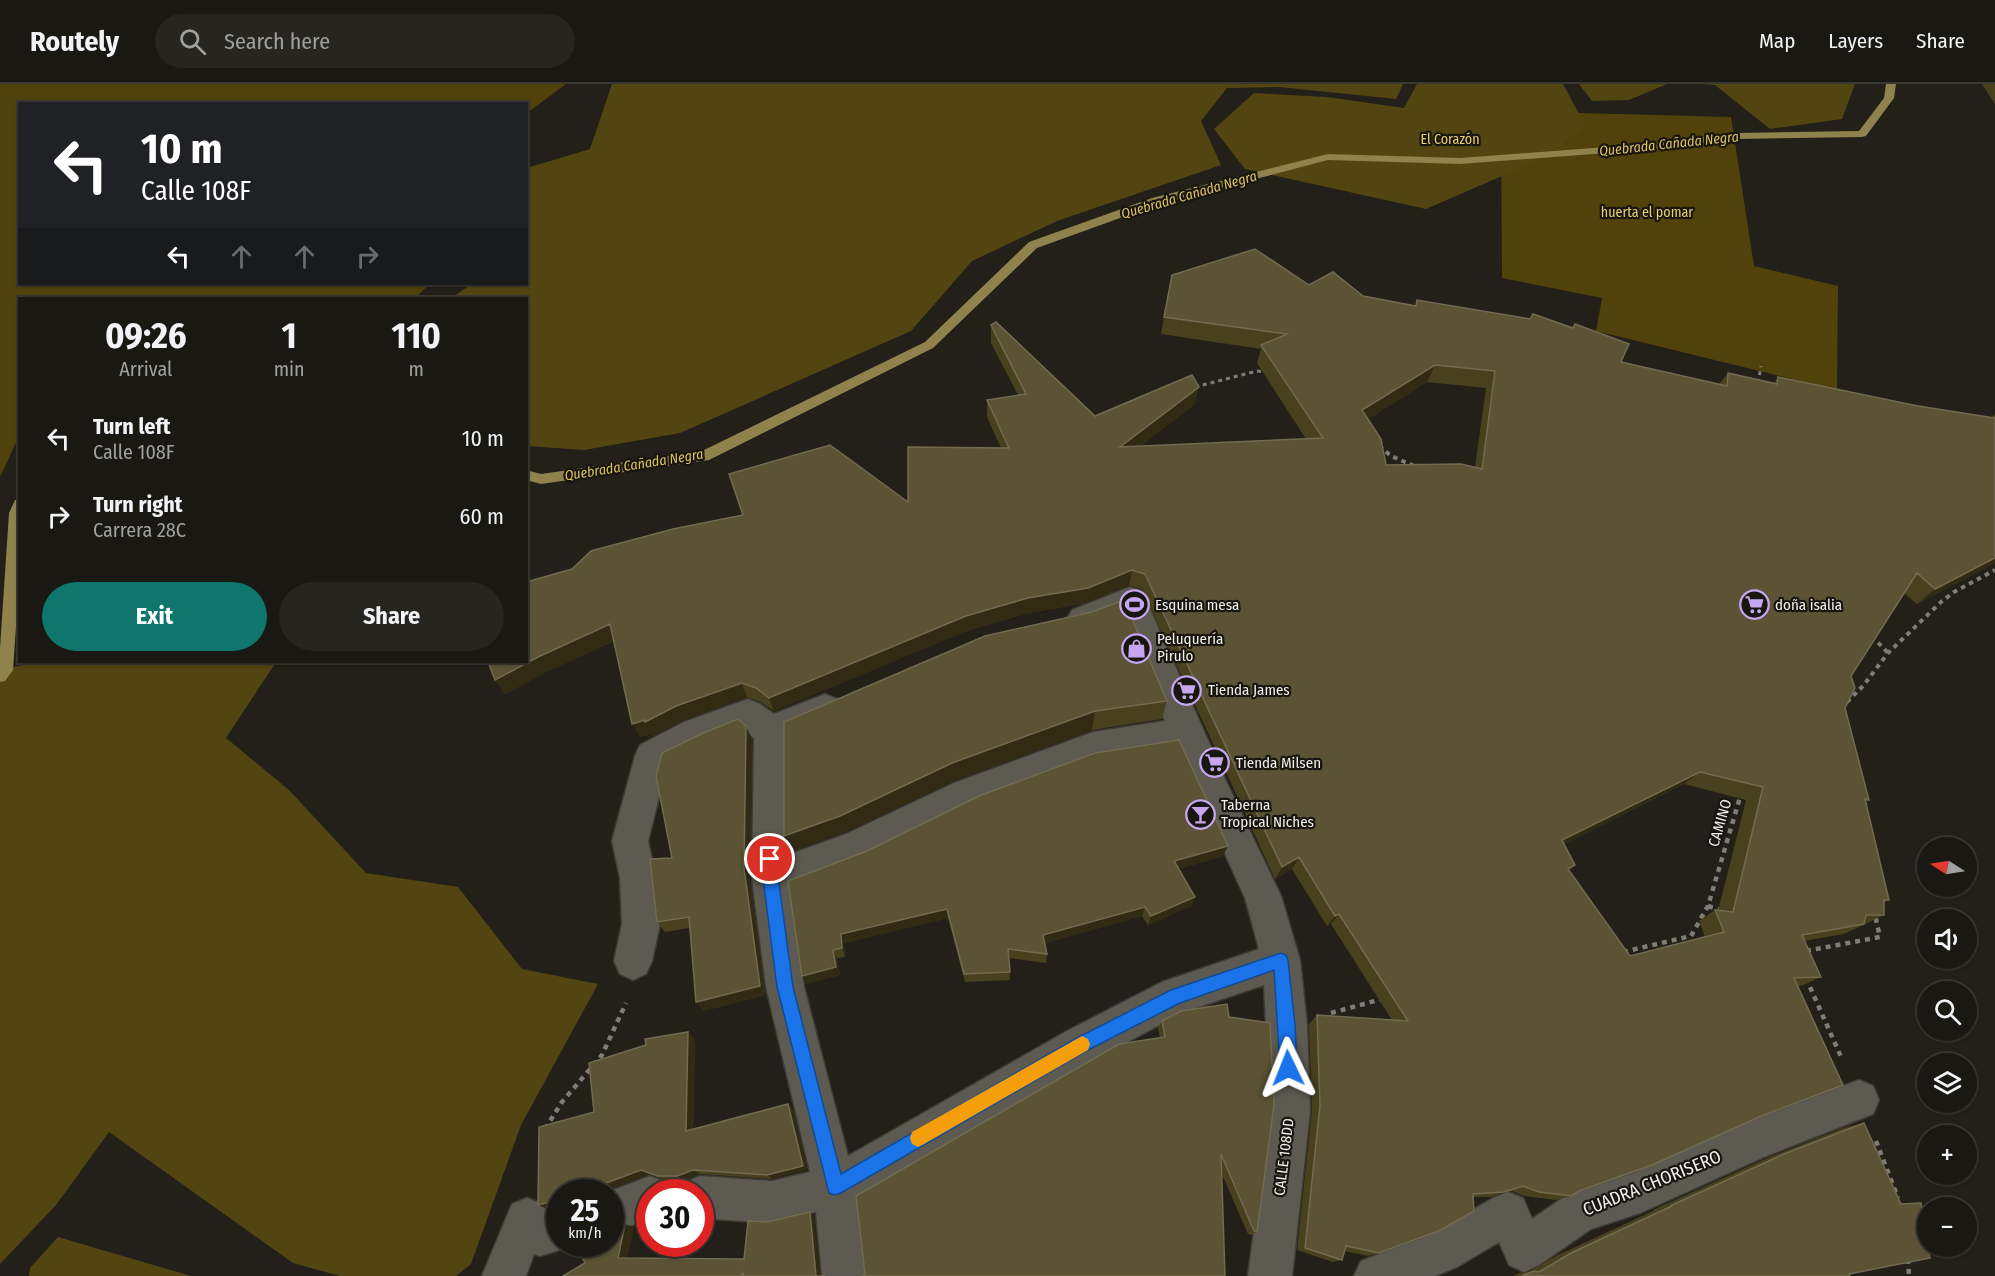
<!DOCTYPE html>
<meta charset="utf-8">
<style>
body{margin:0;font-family:"Fira Sans Condensed",sans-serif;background:#272520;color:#f1f3f6;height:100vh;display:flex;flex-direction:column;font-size:22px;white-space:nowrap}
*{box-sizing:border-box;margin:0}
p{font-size:20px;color:#9fa09f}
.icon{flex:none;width:33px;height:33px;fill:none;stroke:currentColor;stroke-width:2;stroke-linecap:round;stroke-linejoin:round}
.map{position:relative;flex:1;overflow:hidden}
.panel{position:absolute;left:18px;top:213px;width:510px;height:366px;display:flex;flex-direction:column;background:#1a1812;border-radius:0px;box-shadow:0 2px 4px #0004,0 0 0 2px #383732}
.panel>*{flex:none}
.guide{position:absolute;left:18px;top:18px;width:510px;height:183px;border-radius:0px;box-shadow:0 2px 4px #0004,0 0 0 2px #383732;background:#202124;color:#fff;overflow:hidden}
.needle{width:39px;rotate:282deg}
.fabs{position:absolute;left:1917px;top:753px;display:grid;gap:12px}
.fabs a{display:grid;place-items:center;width:60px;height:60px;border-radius:50%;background:#1a1812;box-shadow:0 2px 4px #0004,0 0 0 2px #383732;font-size:30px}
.speed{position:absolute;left:546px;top:1095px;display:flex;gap:12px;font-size:30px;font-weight:700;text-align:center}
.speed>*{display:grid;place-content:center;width:78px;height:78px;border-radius:50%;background:#1a1812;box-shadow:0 2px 4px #0004,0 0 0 2px #383732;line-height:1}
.speed small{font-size:15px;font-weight:400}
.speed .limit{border:9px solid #d22;background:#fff;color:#111}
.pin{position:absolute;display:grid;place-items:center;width:51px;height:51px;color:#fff;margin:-26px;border:3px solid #fff;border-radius:50%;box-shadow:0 2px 6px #0007}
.me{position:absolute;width:66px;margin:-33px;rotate:358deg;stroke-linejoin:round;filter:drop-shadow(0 0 4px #0008)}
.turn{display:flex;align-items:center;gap:21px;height:126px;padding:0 24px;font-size:27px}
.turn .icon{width:78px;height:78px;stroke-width:2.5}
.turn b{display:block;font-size:42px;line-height:51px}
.lanes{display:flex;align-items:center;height:57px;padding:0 24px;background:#0003;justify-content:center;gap:30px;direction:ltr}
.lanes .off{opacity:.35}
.eta{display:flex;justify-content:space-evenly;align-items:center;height:102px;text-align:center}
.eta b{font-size:36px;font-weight:700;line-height:42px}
.action{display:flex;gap:12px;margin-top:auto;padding:12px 24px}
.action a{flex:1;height:69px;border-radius:36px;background:#0f766e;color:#fff;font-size:24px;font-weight:700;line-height:69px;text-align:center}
.action a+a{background:#272520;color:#f1f3f6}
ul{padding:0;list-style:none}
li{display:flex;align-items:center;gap:18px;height:78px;padding:0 24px}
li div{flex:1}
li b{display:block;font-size:22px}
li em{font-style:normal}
header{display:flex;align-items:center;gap:36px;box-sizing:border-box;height:84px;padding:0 30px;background:#1a1812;border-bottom:2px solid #383732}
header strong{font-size:28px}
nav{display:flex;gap:33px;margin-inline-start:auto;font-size:21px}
.search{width:420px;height:54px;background:#272520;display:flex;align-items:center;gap:15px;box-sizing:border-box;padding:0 21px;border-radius:33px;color:#9fa09f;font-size:22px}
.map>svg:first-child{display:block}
.green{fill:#50420a}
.forest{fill:#534511}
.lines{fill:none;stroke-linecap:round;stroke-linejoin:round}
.stream{fill:#8f824c;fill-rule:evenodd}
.street-casing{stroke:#3d3b36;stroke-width:3}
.path-far2{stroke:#7f7d77;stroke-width:3;stroke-dasharray:4 4;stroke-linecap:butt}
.path-far1{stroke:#7f7d77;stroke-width:4;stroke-dasharray:4.5 4.5;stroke-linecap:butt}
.path{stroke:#7f7d77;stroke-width:4.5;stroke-dasharray:5 5;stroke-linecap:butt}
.street{fill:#5c5a51;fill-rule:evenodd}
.wall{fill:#49401e;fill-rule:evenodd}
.shaded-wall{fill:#322b13}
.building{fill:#5b5334;stroke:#726b50;stroke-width:1.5;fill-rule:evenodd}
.route{fill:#1a73e8;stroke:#114b97;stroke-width:1.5}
.slow{fill:#f59e0b}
.labels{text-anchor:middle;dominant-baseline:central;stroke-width:4.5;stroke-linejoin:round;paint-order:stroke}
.far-park-label{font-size:14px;fill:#eacf70;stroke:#18160f}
.far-water-label{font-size:14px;font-style:italic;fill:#ddc263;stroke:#18160f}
.poi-label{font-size:15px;fill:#f0eee9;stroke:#18160f;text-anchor:start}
.street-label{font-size:15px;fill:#f0eee9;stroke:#18160f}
.near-street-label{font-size:18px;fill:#f0eee9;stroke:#18160f}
</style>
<header>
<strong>Routely</strong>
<div class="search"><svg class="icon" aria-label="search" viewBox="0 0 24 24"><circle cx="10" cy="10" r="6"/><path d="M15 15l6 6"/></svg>Search here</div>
<nav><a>Map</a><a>Layers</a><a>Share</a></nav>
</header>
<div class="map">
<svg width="1995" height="1192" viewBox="0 0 1995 1192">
<rect width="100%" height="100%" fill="#222018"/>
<path class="green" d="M0 0H566L527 29 526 20H20V200H430L415 214H20L19 352 0 393Z
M1501 27 1731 33 1754 182 1838 202 1837 306 1596 247 1602 214 1502 194Z"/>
<path class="forest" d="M612 0H1403L1396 15 1279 3 1227 4 1201 37 1221 81 1057 137 972 177 911 247 680 349 584 366 527 362 526 214H451L472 200H526L527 84 590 65Z
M1417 0H1563L1585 41 1550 71 1426 125 1245 85 1214 45 1254 9 1327 13 1404 24Z
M1579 0H1667L1629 16 1592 17Z
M1700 0H1855L1842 35 1770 45 1715 1Z
M36 578H276L226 654 289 706 366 789 458 803 522 885 598 900 521 1041 471 1180 456 1192H340L293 1179 109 1048 56 1121 0 1180V586Z
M58 1153 191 1192H29L30 1184Z"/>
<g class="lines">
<path class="stream" d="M1886 0H1896L1894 14 1866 52 1862 53 1735 55 1646 66 1460 80 1328 76 1156 121 1037 164 933 264 709 376 541 400 526 396V386L541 390 702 367 925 258 1029 158 1152 114 1328 70 1460 74 1646 60 1735 49 1859 47 1884 14Z
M20 415V485L13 586 5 597 0 598V564L9 429 15 416Z"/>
<defs>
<path id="street" d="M1130 503 1141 507 1146 516 1226 697 1281 812 1300 876 1307 941 1310 1027 1292 1192H1248L1270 1027 1264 901 1184 928 1095 975 857 1114 866 1192H822L816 1128 772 1139 700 1134V1108H681L685 1098 700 1092 772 1097 810 1088 766 903 752 795 754 654 744 646 708 660 667 681 648 757 656 794 660 840 652 877 646 890 633 896 620 890 614 877 622 840 620 794 612 757 635 672 640 661 684 638 748 615 760 620 774 630 825 610 837 615 842 625 837 635 788 655V771L846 750 954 699 1093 648 1165 637 1122 534C1105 542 1091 551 1072 544L1067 535 1072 526ZM1177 665 1245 814 1259 865 1162 898 1067 947 848 1072 804 903 790 805 869 775 978 721 1093 678Z
M1859 996 1873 1002 1879 1016 1873 1030 1764 1073 1640 1129 1591 1145 1539 1181 1524 1188 1509 1181 1499 1158 1457 1183 1435 1192H1354L1361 1177 1430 1151 1493 1114 1508 1108 1523 1114 1532 1135 1564 1113 1636 1088 1740 1041Z
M650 1092 665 1098 669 1108H650V1134L610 1150V1108H608Z
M527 1114 542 1120 548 1128 560 1125V1160L575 1161 540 1172 534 1170 526 1192H482L512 1120Z"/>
</defs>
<use href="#street" class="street-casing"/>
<path class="path-far2" d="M1758 299 1761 282
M1195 303 1257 287 1266 288"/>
<path class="path-far1" d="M1379 362 1391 372 1414 382
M1872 552 1888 569
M1847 618 1863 602 1888 569 1941 518 1954 508 1995 486"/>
<path class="path" d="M1708 822 1723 827
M1806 867 1880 853 1875 831
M1623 868 1691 852 1708 822 1741 710
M1806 894 1842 975
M1331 929 1382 915
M545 1045 562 1018 602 971 626 919
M1876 1057 1898 1114
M1908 1175 1909 1192"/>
<use href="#street" class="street"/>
</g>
<path class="wall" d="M1982 0H1995V20Z
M1309 201 1415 222 1417 216 1621 278 1719 300 1728 289 1774 299 1778 293 1918 322 1991 334 1995 330V479L1917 520 1904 509 1851 592 1845 624 1869 716 1866 718 1889 816 1884 819V831L1844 850 1804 857 1821 893 1801 902H1798L1759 1033 1579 1107 1571 1112 1556 1116 1524 1112 1510 1106 1491 1113H1473L1379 1169 1368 1172 1344 1167 1342 1176 1333 1178 1297 1166 1312 1027 1309 940 1317 931 1392 936 1331 840 1327 842 1292 785 1275 795 1142 505 1129 501 1086 519 1028 529 966 547 774 627 761 618 747 613 683 636 653 652 651 650 640 653 614 557 548 587 505 610 495 596 572 485 742 431 729 390 908 418 1001 364 987 333V316L1018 311 991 259V241L1095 332 1195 320 1140 362 1306 355 1257 279 1261 265 1161 250 1164 233ZM1427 298 1486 304 1475 383 1386 381 1368 335ZM1684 700 1746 716 1718 827 1715 826 1699 837 1705 853 1630 872 1568 786 1575 781 1564 760Z
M1167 617 1162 635 1092 646 953 697 845 748 790 768 784 752V638Z
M752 655 750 795 765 911 703 927 690 844 665 848 657 838 672 774Z
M1223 772 1178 785 1195 813 1191 822 1148 841 1142 832 1045 859 1047 870 1046 879 1009 874 1010 896 965 898 948 834 844 859 845 873 837 874 840 891 806 900 788 797Z
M1162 937 1257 1148 1251 1151 1248 1150 1221 1088 1160 954 1158 944Z
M695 955 693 1045 788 1020 793 1025 807 1086 772 1095 700 1090 684 1096H666L649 1090 607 1106V1108H560L556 1123 548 1125 538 1121 594 1028Z
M1864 1039 1850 1192H1513L1520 1189 1530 1187 1556 1172 1655 1126H1653L1765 1075 1843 1044Z"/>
<path class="shaded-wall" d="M1435 281 1427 298 1355 343 1362 326Z
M1199 303 1195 320 1118 380 1120 363Z
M1995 474V479L1917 520 1935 505Z
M1132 486 1129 501 1086 519 1028 529 966 547 774 627 769 614 966 532 1028 514Z
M610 540 618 555 548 587 505 610 495 596 538 573Z
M742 599 747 613 683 636 653 652 651 650 640 653 632 640 676 622Z
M1095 627 1092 646 953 697 845 748 790 768 784 752 952 679Z
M746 642 752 655 750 795 765 911 703 927 696 918Z
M1700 688 1684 700 1549 768 1562 756Z
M1228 762 1223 772 1170 787 1174 777Z
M1299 773 1292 785 1275 795 1282 783Z
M1195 813 1191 822 1148 841 1151 832Z
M1145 823 1142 832 1042 860 1043 851Z
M947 825 948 834 844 859 845 873 842 864 841 850Z
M1339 830 1331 840 1327 842 1335 832Z
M833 866 837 874 840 891 806 900 802 892Z
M688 948 695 955 693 1052 686 1047Z
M788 1020 793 1025 807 1086 772 1095 767 1091Z
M641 1086 649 1090 607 1106V1108H598V1102Z
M693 1086 700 1090 684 1096 677 1092Z
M553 1117 560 1122 548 1125 538 1121Z
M810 1128 814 1131 820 1192H816Z
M625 1140 634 1143 627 1176 618 1174Z"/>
<path class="building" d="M1255 165 1309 201 1333 188 1363 212 1416 222 1417 216 1530 235 1533 230 1573 244 1575 240 1629 260 1621 278 1727 302 1728 289 1777 300 1778 293 1918 322 1995 334V474L1935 505 1917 489 1851 592 1855 604 1845 624 1869 716 1865 715 1889 816H1884V831H1866L1864 840 1802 851 1821 893 1794 894 1843 1001 1759 1033 1652 1081 1579 1107 1571 1112 1539 1108 1523 1102 1504 1108 1473 1110 1474 1127 1441 1146 1379 1169 1346 1162 1342 1176 1305 1164 1320 1021 1317 931 1408 937 1339 830 1335 832 1299 773 1282 783 1145 490 1132 486 1088 504 1028 514 966 532 769 614 756 604 742 599 676 622 645 638V636L632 640 610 540 538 573 495 596 488 578H526V498L572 485 591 467 673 445 743 431 729 390 830 361 908 418V363L1009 364 987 316 1026 310 991 241 996 238 1095 332 1192 291 1199 303 1120 363 1323 354 1261 261 1287 250 1164 233 1172 191ZM1435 281 1495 287 1482 385 1461 380 1386 381 1381 355 1362 326ZM1700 688 1763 703 1733 828 1715 826 1724 848 1630 872 1568 785 1575 781 1562 756Z
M1124 516 1167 617 1095 627 952 679 840 732 784 752V638L985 552 1092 528Z
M738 635 746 642 744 784 760 902 696 918 689 833 657 838 650 775 672 774 656 692 662 669 703 649Z
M1179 656 1228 762 1174 777 1195 813 1151 832 1145 823 1043 851 1047 870 1008 865 1010 888 964 890 947 825 841 850 842 864 833 866 836 883 802 892 788 797 867 767 979 712 1095 669Z
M1227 920 1229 933 1270 939 1274 1021 1257 1148 1254 1147 1221 1070 1225 1192H863L865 1190 856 1112 1119 960 1165 953 1162 937 1181 927Z
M688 948 686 1047 788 1020 803 1082 767 1091 693 1086 677 1092H658L641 1086 598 1102V1108H560V1129L553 1117 538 1121 539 1043 594 1028 589 979 646 961 645 955Z
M1864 1039 1901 1120 1921 1119 1930 1174 1849 1190 1850 1192H1522L1534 1187 1539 1188 1571 1169 1672 1122H1670L1784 1070Z
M810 1128 816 1192H826H743V1189L741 1192H563L585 1179 575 1160H610V1145L625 1140 618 1174 744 1175 748 1137 767 1138Z"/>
<path class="route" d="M770 768 775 770 793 903 841 1090 1075 955 1171 906 1281 869 1286 871 1288 876 1295 941 1297 984 1294 990 1288 992 1283 990 1280 984 1274 886 1180 919 1086 967 841 1109 835 1111 829 1109 777 903 763 795 765 770Z"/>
<path class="slow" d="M1082 952 1088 955 1090 960 1088 966 924 1060 918 1063 912 1060 910 1054 912 1048Z"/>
<defs>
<symbol id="stadium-ring" viewBox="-11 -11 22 22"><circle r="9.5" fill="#18160f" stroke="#c6a6f0" stroke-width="1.5"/><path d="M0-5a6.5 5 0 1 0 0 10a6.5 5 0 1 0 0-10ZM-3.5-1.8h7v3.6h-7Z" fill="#c6a6f0"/></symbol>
<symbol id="supermarket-ring" viewBox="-11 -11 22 22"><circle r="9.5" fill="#18160f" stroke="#c6a6f0" stroke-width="1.5"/><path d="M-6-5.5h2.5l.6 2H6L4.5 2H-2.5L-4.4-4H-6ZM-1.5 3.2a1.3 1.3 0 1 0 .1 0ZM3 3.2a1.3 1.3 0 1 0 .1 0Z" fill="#c6a6f0"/></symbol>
<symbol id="shop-ring" viewBox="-11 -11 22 22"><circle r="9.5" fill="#18160f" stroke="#c6a6f0" stroke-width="1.5"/><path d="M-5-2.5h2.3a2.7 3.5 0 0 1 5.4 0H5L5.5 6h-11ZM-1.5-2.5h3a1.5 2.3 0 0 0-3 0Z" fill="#c6a6f0"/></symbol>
<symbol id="bar-ring" viewBox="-11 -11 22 22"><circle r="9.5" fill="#18160f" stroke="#c6a6f0" stroke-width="1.5"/><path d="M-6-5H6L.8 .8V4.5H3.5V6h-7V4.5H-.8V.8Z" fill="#c6a6f0"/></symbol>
</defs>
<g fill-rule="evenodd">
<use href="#stadium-ring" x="1118" y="504" width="33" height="33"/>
<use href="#supermarket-ring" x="1738" y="504" width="33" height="33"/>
<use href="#shop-ring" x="1120" y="548" width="33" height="33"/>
<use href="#supermarket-ring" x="1170" y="590" width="33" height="33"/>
<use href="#supermarket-ring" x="1198" y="662" width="33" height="33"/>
<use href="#bar-ring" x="1184" y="714" width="33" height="33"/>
</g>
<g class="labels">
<g class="far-park-label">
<text x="1450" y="55">El Corazón</text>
<text x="1647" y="128">huerta el pomar</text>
</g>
<g class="far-water-label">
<text transform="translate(1669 60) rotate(-6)">Quebrada Cañada Negra</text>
<text transform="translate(1189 111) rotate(-16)">Quebrada Cañada Negra</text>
<text transform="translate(634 381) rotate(-9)">Quebrada Cañada Negra</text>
</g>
<g class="poi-label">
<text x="1155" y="521">Esquina mesa</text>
<text x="1775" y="521">doña isalia</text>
<text x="1157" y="555">Peluquería<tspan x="1157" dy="17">Pirulo</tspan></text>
<text x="1208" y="606">Tienda James</text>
<text x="1236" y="679">Tienda Milsen</text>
<text x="1221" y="721">Taberna<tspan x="1221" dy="17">Tropical Niches</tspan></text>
</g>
<g class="street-label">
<text transform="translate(1720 739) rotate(-74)">CAMINO</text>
<text transform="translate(1284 1073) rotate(-83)">CALLE 108DD</text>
</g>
<g class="near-street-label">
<text transform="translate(1652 1099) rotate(-22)">CUADRA CHORISERO</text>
</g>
</g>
</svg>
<div class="fabs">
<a><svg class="needle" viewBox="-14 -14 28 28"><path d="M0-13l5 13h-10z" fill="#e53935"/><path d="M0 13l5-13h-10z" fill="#9fa09f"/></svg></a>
<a><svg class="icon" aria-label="sound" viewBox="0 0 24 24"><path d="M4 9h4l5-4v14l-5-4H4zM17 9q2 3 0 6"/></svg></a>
<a><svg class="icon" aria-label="search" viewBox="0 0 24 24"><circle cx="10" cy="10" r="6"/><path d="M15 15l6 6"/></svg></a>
<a><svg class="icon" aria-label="layers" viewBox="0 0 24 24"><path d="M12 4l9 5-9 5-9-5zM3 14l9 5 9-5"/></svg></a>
<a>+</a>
<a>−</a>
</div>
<div class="speed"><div>25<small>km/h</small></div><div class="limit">30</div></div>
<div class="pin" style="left:770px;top:775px;background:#d93025"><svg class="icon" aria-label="arrive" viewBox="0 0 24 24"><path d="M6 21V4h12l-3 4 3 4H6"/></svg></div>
<svg class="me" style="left:1288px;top:984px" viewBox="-20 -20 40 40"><path d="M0-17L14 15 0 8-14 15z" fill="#1a73e8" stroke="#fff" stroke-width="4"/></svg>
<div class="guide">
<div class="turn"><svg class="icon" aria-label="left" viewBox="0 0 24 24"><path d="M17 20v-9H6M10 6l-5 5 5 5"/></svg><div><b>10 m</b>Calle 108F</div></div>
<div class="lanes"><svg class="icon" aria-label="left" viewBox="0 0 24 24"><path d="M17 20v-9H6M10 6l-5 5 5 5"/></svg><svg class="icon off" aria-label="ahead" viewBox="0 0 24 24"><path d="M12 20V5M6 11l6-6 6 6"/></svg><svg class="icon off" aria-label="ahead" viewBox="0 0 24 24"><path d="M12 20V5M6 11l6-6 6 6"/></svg><svg class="icon off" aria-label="right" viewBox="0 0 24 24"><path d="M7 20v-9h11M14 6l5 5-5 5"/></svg></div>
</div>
<section class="panel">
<div class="eta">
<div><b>09:26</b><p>Arrival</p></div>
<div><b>1</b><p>min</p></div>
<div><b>110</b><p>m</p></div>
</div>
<ul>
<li><svg class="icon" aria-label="left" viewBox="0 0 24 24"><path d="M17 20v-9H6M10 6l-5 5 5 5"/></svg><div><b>Turn left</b><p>Calle 108F</p></div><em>10 m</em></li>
<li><svg class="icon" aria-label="right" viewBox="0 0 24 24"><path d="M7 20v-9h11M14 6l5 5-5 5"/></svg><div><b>Turn right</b><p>Carrera 28C</p></div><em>60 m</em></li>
</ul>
<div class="action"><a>Exit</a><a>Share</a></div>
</section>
</div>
